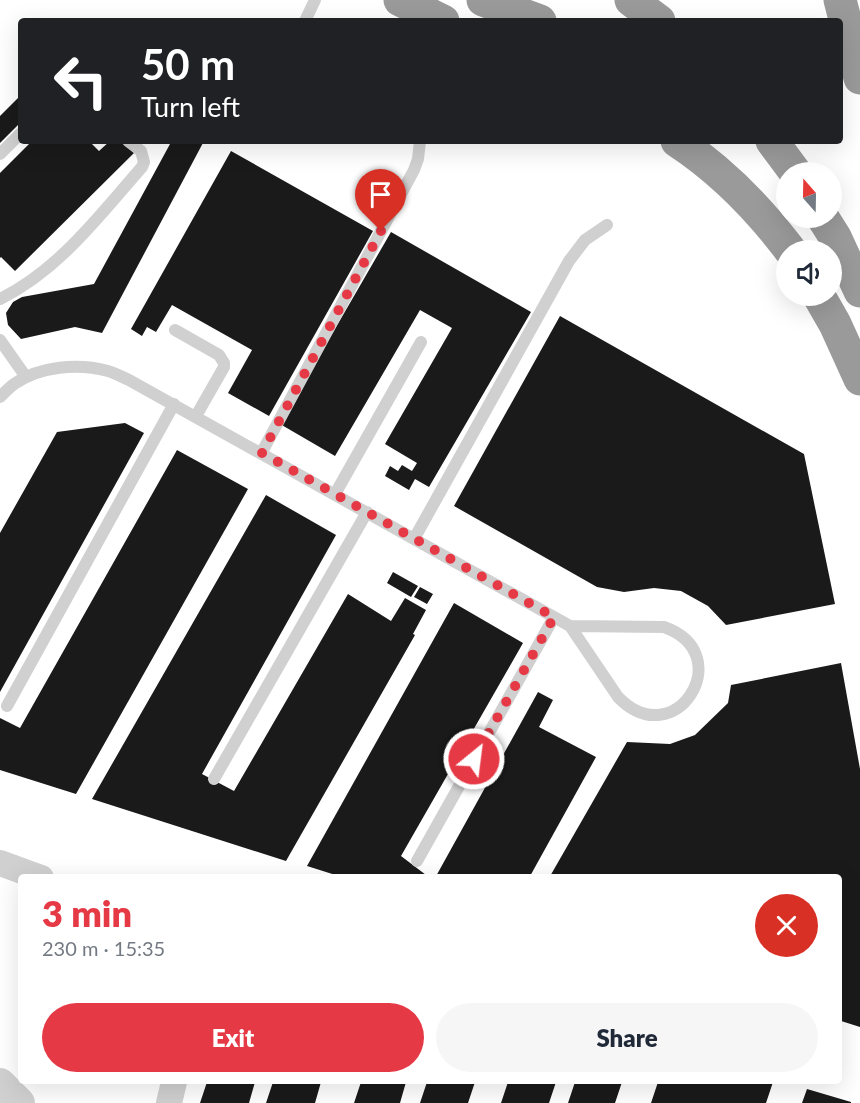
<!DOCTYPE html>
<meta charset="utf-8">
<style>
body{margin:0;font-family:Lato,sans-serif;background:#f6f6f7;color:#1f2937;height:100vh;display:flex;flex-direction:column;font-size:22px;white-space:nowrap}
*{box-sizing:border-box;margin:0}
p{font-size:20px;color:#747a83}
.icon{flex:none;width:33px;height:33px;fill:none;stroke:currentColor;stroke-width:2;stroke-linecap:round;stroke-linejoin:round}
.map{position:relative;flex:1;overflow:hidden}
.panel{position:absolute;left:18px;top:874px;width:824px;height:210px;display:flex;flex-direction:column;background:#fff;border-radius:6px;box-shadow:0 6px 24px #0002}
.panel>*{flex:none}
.hud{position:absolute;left:18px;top:18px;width:825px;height:126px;border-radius:6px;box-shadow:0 6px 24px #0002;background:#202124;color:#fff;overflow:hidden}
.needle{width:39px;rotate:340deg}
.fabs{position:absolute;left:776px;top:162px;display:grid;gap:12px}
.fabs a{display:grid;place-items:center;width:66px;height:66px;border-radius:50%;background:#fff;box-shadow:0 6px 24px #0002;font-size:30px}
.pin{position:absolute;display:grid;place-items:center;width:51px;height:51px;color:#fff;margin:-62px -26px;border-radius:50% 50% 50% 0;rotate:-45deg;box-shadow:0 0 6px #0007}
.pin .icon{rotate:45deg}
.me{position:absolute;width:66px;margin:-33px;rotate:29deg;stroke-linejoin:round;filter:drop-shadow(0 0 4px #0008)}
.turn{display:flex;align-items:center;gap:21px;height:126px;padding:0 24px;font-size:27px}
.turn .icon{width:78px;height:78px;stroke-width:2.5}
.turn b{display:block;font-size:42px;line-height:51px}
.round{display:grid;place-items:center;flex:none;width:63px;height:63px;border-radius:32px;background:#f6f6f7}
.headline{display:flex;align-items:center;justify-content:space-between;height:102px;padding:0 24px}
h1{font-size:36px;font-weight:800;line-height:45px;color:#e63946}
.button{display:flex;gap:12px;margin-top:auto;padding:12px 24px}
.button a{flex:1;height:69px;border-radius:36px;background:#e63946;color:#fff;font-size:24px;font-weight:800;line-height:69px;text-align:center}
.button a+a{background:#f6f6f7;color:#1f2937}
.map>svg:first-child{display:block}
.building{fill:#1a1a1a}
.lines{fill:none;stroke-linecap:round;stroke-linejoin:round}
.service{stroke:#d0d0d0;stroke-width:12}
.minor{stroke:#d0d0d0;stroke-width:26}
.tertiary{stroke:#d0d0d0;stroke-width:32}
.motorway{stroke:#9a9a9a;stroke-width:33}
.motorway-bridge{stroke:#9a9a9a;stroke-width:33}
.route{stroke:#e63946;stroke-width:10;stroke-dasharray:0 18}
</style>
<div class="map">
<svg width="860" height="1103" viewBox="0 0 860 1103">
<rect width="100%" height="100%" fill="#fff"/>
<path class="building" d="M21 95V122L0 143V116Z
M32 141H89L99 151 110 141H122L134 153 15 271 1 257 0 258V173Z
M165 141H204L102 333 75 327 21 339 8 325 6 313 13 302 22 297 94 284 170 144Z
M231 151 373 231 269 416 228 393 252 350 172 305 156 332 147 327 142 336 131 329Z
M391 232 531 312 429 487 415 479 409 490 385 476 390 466 398 471 402 465 412 471 417 463 385 444 452 328 420 310 335 456 280 424Z
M560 316 804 454 835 604 726 625 708 606 681 591 654 588 624 592 597 587 454 506Z
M125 423 144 433 0 692V533L57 432Z
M177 450 248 489 76 794 0 770V718L20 728Z
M266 495 336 535 202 774 234 791 348 594 391 621 405 598 426 610 413 634 415 635 286 861 92 799Z
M393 572 418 586 411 597 387 583Z
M420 587 433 594 427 604 414 597Z
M454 603 523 643 401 856 430 878H345L307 866Z
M841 663 860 769V1027L838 1020V878H549L627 742 670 744 695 735 728 703 731 685Z
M538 692 553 700 539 727 596 757 529 878H435Z
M207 1082H255L249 1103H200Z
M273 1082H321L315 1103H266Z
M361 1082H406L400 1103H354Z
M427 1082H475L468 1103H420Z
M508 1082H556L549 1103H501Z
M575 1082H622L615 1103H568Z
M658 1082H773L766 1103H651Z
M807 1089 851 1102V1103H802Z"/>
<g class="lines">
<path class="service" d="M305 21 315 0
M0 154 21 133
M0 299C59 270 99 216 142 167L144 162 141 151 128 141
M175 330 219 355 224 363V367L196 416
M0 340 26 377
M0 397C4 393 9 388 14 384 40 366 78 363 108 371 115 373 122 377 129 380L570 626 618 697C675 756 740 654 664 627L570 626
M262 452 414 170 418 159 420 141
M335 494 421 342
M414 539 569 261 585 240 607 225
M7 706 174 404
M214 779 367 512
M417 861 554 617"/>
<path class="minor" d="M0 863 41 878
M169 1103 174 1082"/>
<path class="tertiary" d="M0 1084 19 1103"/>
<path class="motorway" d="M400 0 443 21
M483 0 540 21
M631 0 659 21
M840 0 860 78
M677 141C721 170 759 209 790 250
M772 141 795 172
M823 218 835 237 860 291
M819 296 835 324 860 379"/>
<path class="motorway-bridge" d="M840 52 860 49"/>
</g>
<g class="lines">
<path class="route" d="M381 231 262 453 554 617 474 759"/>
</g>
</svg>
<div class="fabs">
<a><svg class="needle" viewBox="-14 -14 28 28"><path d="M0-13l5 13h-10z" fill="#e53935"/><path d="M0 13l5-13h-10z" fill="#747a83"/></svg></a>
<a><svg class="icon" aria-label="sound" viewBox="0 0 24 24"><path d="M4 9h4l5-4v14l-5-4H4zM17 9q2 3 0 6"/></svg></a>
</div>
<div class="pin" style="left:381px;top:231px;background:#d93025"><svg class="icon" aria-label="arrive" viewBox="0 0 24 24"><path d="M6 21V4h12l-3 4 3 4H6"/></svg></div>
<svg class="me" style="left:474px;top:759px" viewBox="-20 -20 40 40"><circle r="17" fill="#e63946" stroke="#fff" stroke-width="3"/><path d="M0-11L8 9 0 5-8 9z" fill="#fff"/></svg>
<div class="hud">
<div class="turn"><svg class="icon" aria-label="left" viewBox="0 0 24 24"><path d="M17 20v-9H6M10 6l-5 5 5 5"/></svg><div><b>50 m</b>Turn left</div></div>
</div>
<section class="panel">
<div class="headline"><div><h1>3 min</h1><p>230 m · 15:35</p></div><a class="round" style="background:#d93025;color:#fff"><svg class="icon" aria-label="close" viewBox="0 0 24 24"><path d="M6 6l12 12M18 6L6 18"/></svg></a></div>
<div class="button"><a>Exit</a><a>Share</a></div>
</section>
</div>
